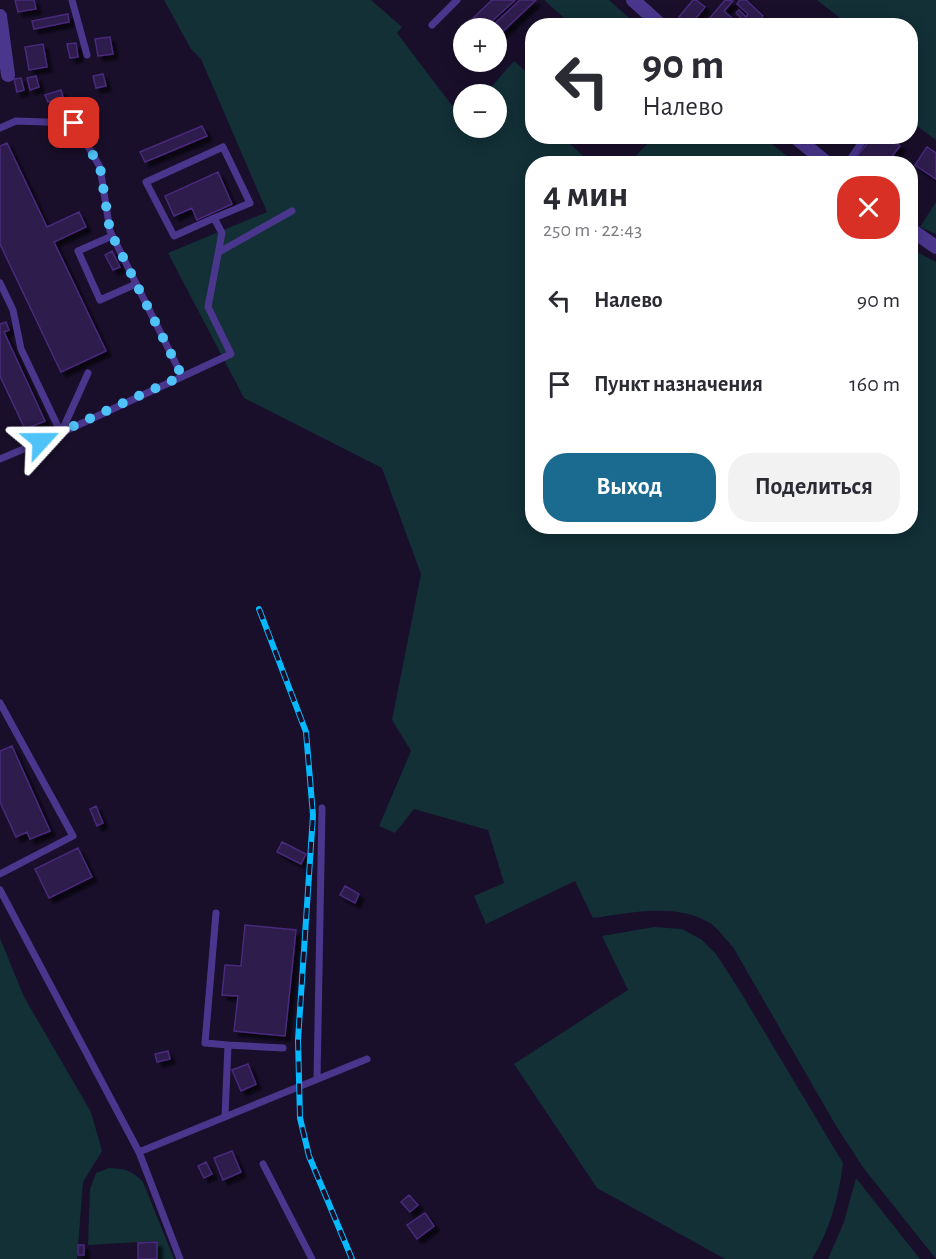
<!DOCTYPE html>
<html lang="ru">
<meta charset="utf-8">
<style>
body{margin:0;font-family:"Alegreya Sans",sans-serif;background:#f2f2f3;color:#2b2b33;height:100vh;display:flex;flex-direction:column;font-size:22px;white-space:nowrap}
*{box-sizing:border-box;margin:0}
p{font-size:20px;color:#7c7c81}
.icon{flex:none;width:33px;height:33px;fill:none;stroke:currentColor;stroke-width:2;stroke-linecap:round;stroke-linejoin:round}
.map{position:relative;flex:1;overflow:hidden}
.panel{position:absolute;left:525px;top:156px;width:393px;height:378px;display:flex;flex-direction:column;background:#fff;border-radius:24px;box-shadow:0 3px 15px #0003}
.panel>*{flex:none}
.hud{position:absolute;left:525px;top:18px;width:393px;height:126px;border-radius:24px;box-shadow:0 3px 15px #0003;background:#fff;color:#2b2b33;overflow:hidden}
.buttons{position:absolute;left:453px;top:18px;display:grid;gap:12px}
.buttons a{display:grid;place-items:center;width:54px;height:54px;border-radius:50%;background:#fff;box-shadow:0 3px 15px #0003;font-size:30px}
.pin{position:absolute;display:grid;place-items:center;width:51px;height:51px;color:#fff;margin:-26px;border-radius:12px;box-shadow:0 3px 9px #0006}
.me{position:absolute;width:66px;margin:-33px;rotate:66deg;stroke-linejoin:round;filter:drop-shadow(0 0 4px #0008)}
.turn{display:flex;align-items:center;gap:21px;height:126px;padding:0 18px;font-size:27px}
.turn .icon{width:78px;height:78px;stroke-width:2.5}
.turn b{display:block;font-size:42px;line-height:51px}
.round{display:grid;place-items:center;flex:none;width:63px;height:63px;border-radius:24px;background:#f2f2f3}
.overview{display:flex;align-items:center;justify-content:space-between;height:102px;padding:0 18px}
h1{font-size:36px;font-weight:600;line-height:45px}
.cta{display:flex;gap:12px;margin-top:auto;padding:12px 18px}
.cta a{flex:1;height:69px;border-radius:24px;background:#1a6b8f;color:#fff;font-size:24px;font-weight:600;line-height:69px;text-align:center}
.cta a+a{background:#f2f2f3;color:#2b2b33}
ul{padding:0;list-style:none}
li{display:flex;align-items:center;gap:18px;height:84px;padding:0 18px}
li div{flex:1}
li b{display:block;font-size:22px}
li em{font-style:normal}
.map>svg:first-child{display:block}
.green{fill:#123036}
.building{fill:#2d1a4d;stroke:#492a7b;stroke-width:1.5;filter:url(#shadow)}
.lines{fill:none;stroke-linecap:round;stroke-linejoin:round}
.service{stroke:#4a378d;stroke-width:7}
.minor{stroke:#4a378d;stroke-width:14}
.rail-casing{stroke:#05b9ff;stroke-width:6}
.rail{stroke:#190f2b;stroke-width:4;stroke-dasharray:11;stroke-linecap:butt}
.route{stroke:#4fc3f7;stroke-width:10;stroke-dasharray:0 18}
</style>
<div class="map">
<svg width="936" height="1259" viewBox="0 0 936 1259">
<defs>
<filter id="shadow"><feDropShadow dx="5" dy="5" stdDeviation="1.5" flood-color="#0009"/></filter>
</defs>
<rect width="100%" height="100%" fill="#190f2b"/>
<path class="green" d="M164 0H371L402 27 397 33 463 120 464 128H496V94H485L514 61 532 77V136L575 137 569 143 591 163 532 164V526H910L911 249 936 262V1259L862 1166 835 1124 733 947C726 940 718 928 710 923 676 902 630 913 593 918L575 881 486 924 474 896 504 883 488 830 414 809 395 833 379 826 411 751 392 720 421 574 382 468 244 398 168 253 267 212 201 59 191 49Z
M544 0H609L637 25H572Z
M817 0H936V140L911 122 910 26 843 25 845 22Z
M654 137H763L796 163H629Z
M936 202V234L920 227Z
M654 927 682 929 702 940 716 954 740 991 843 1163C839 1196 830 1230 812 1259H725L597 1188 514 1064 628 990 602 936Z
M0 938 24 997 91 1112 102 1151 83 1182 77 1259H0Z
M109 1168C124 1168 133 1171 143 1182L174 1259H158L157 1241 88 1245 90 1189 96 1173Z
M856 1178 912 1249 920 1259H828L844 1222Z"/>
<path class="building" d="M15 0H34L36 9 18 12Z
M492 0H515L490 23 492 25 488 28H464V32L461 30Z
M520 0H536L496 38V28H490Z
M693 0H696L705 7 690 26 679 17Z
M725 0 733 1 724 11 741 26H719L710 18Z
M740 0H746L763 16 757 23 752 18 747 24 736 13 739 10 746 17 748 14 737 4Z
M68 14 69 22 34 29 32 21Z
M110 37 113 54 98 56 95 39Z
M76 43 78 57 70 58 67 44Z
M43 44 47 67 29 70 25 47Z
M103 74 106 86 96 88 93 76Z
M36 76 39 87 30 90 27 78Z
M21 78 24 90 17 92 14 79Z
M61 90 63 97 48 102 45 95Z
M202 126 207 136 145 162 140 152Z
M873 136H888L900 146 886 164H868L858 155Z
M7 143 47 227 79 212 86 227 54 242 106 351 61 372 0 244V146Z
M927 147 936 153V179L915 165Z
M218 172 232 204 197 220 192 208 174 216 165 196Z
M112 251 120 267 113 270 105 255Z
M6 322 9 330 4 332 45 421 25 429 0 376V324Z
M12 746 50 831 30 839 27 832 16 837 0 802V751Z
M96 806 103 823 97 826 90 809Z
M282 842 306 854 301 864 277 852Z
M78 848 92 877 49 898 35 869Z
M345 886 359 894 355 903 340 895Z
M245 925 296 930 285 1036 234 1031 238 996 222 995 225 965 241 966Z
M168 1051 170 1059 157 1062 155 1054Z
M248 1064 256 1084 241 1091 232 1070Z
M232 1151 241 1172 223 1180 214 1158Z
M206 1162 212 1174 204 1178 198 1166Z
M409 1195 418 1205 410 1212 401 1202Z
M425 1213 434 1226 417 1239 407 1225Z
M157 1242V1259H138V1243Z
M78 1245H84V1255H78Z"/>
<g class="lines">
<path class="service" d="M72 0 87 55
M432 25 457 0
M0 128 16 121 74 123 100 167 110 231 182 376
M847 164 866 136
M910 180 914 175
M112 236 78 251 100 300 136 284
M219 252 292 211
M0 283 13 310 21 349 61 433 0 459
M61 433 231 354 208 307 222 233 214 218 250 203 223 147 146 182 174 236 214 218
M61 433 88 373
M0 703 73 836 0 874
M0 890 139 1152
M216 913 205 1043 228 1045
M317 1079 322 808
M225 1116 228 1045 283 1048
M263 1164 312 1259
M180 1259 139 1152 367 1059"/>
<path class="minor" d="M633 0 662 26
M0 16 8 75
M794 136 828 164
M910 229 936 247"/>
<defs>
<path id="rail" d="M259 609 306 732 313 815 298 1040 300 1118 309 1156 352 1259"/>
</defs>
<use href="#rail" class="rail-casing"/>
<use href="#rail" class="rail"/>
</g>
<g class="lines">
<path class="route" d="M41 441 182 376 110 231 100 167 74 123"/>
</g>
</svg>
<div class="buttons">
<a>+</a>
<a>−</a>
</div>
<div class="pin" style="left:74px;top:123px;background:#d93025"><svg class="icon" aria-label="arrive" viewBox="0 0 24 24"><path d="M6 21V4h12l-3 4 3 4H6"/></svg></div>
<svg class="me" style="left:41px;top:441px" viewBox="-20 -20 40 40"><path d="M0-17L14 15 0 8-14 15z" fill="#4fc3f7" stroke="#fff" stroke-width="4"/></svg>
<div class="hud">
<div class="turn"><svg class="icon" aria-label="left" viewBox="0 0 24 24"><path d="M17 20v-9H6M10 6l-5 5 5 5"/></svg><div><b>90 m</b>Налево</div></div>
</div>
<section class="panel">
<div class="overview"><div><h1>4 мин</h1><p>250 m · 22:43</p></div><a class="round" style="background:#d93025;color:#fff"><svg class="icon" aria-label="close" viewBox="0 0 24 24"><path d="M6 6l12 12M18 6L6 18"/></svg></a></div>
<ul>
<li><svg class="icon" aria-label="left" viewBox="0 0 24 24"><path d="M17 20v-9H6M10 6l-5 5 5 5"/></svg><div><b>Налево</b></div><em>90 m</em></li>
<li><svg class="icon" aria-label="arrive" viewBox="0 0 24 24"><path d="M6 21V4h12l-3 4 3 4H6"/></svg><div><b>Пункт назначения</b></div><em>160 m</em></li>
</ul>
<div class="cta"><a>Выход</a><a>Поделиться</a></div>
</section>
</div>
